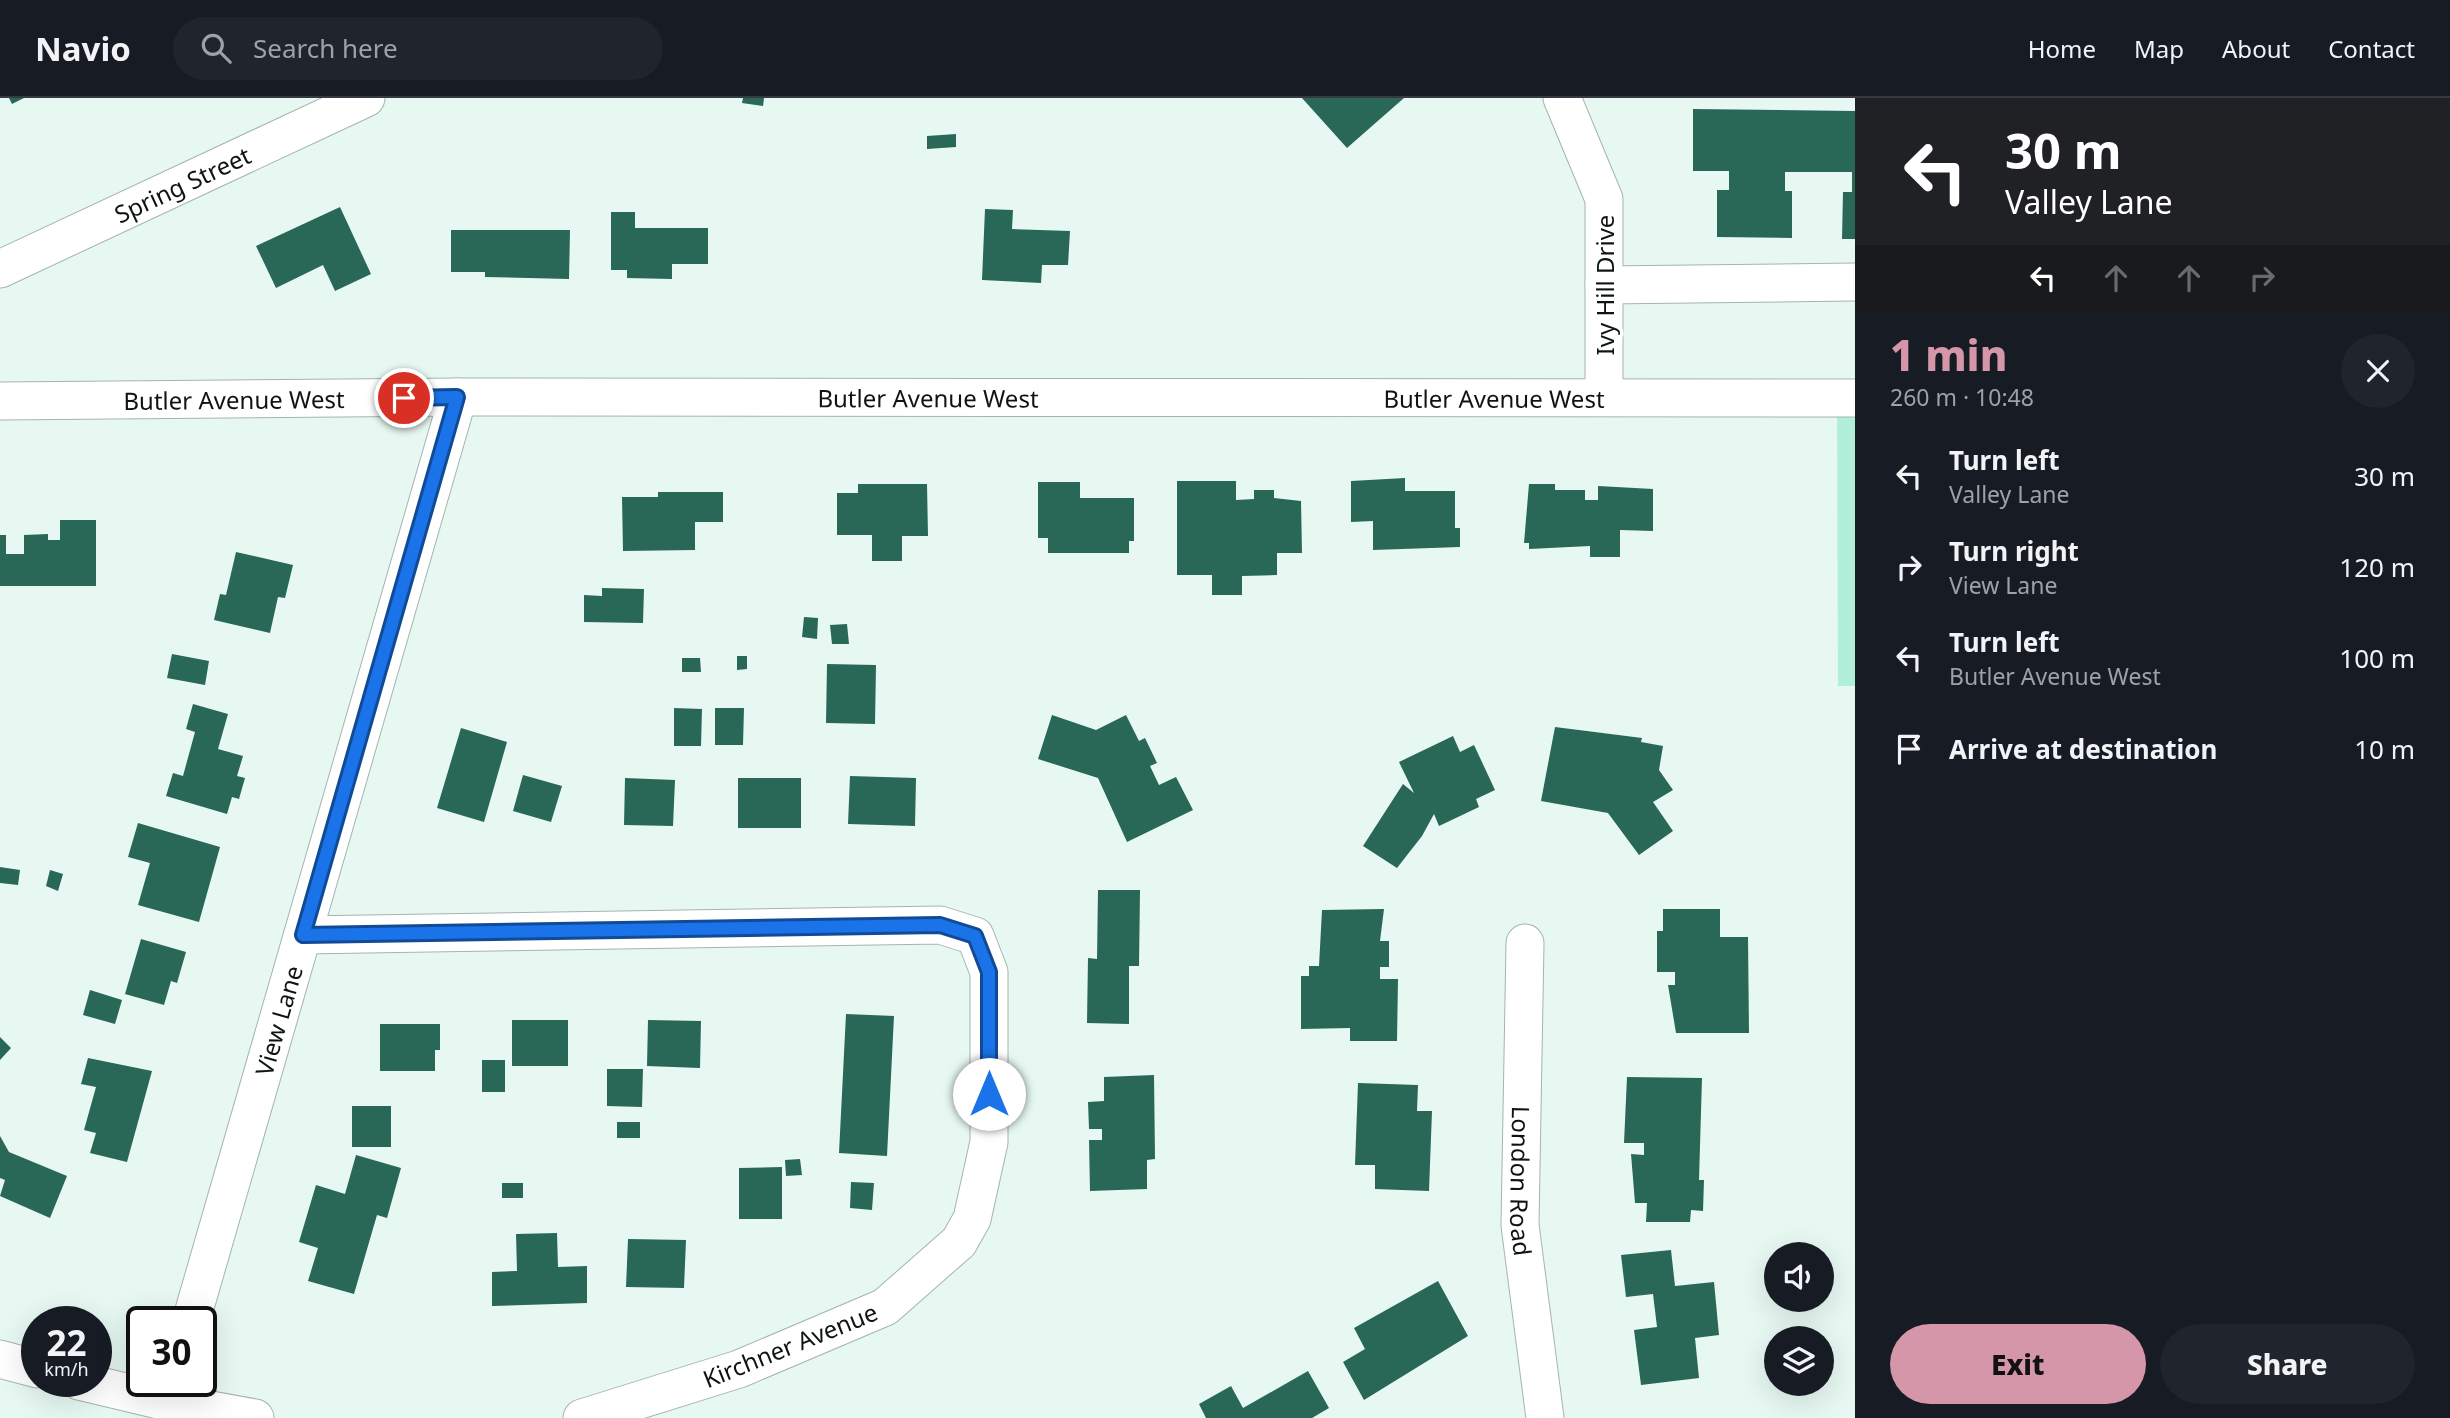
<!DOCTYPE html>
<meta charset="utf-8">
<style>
body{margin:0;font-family:"Noto Sans",sans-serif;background:#20242c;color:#f1f3f6;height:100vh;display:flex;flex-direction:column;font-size:26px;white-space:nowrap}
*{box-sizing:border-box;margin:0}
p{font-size:23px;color:#9ea1a6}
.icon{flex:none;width:38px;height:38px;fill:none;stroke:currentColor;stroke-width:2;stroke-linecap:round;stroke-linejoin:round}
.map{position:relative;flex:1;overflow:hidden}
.details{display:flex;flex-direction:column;background:#171b24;width:595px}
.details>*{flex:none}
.top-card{background:#202124;color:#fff;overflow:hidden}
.controls{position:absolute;left:1764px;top:1144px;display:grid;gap:14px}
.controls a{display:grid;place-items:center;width:70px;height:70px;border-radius:50%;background:#171b24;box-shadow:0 7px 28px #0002;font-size:35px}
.speed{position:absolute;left:21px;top:1208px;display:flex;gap:14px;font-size:35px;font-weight:700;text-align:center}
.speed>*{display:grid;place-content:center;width:91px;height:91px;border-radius:50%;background:#171b24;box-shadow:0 7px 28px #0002;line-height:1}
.speed small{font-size:18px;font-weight:400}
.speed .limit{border:4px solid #111;border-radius:10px;background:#fff;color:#111}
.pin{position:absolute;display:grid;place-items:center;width:60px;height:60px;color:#fff;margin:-30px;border:4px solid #fff;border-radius:50%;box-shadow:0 2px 7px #0007}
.me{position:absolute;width:77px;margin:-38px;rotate:0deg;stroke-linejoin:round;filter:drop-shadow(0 0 5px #0008)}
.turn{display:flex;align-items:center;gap:24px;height:147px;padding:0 35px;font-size:32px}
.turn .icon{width:91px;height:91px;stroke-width:2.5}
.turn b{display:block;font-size:49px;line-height:60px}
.lanes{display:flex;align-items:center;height:66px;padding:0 35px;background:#0003;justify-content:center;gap:35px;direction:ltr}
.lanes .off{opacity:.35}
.round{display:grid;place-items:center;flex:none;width:74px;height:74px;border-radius:37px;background:#20242c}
.headline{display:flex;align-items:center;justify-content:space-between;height:119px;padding:0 35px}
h1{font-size:42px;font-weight:800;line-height:52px;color:#d696a9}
.action{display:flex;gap:14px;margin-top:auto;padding:14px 35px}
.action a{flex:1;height:80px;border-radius:42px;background:#d696a9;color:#111;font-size:28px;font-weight:800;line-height:80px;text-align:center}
.action a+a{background:#20242c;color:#f1f3f6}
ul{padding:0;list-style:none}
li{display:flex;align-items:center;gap:21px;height:91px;padding:0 35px}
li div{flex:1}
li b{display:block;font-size:26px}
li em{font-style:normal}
header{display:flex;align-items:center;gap:42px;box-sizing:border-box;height:98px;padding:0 35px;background:#171b24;border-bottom:2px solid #363941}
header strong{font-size:33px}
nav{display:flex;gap:38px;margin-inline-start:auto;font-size:24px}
.search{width:490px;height:63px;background:#20242c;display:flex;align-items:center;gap:18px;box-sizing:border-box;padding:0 24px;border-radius:38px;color:#9ea1a6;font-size:26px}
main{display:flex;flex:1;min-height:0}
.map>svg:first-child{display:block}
.green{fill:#b1efda}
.building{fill:#296756}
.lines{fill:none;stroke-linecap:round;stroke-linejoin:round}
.minor-casing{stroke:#a4b4ae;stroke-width:39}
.minor{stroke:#fff;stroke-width:37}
.route-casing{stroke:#114b97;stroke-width:18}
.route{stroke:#1a73e8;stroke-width:12}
.labels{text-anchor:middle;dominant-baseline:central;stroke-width:7;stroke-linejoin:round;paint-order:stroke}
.street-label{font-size:24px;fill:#0e1412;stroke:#fff}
</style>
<header>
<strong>Navio</strong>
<div class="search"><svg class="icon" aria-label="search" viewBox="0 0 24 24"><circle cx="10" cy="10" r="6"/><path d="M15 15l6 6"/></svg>Search here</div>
<nav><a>Home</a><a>Map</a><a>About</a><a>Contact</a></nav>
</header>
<main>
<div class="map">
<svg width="1855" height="1320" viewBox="0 0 1855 1320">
<rect width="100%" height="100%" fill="#e7f8f2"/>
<path class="green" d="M1855 311V588H1838L1837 316Z"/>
<path class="building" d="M9 0H24L12 6Z
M743 0H764L763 8 742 5Z
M1302 0H1404L1347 50Z
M1693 11 1855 13V141H1842L1843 94H1852V74H1785V93H1792V140L1717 139V92H1729V73H1693Z
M956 36V49L927 51V38Z
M340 109 371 176 335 193 323 167 276 190 256 148Z
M985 111 1013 112 1012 131 1070 133 1068 167H1042L1041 185 982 182Z
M611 114H635V130H708V166H672V181L627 180V172H611Z
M451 132H570L569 181 485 179V174H451Z
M1405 380V393H1455V430H1460V449L1373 452V423L1351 424V383Z
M1177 383H1236V402L1254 401V392H1274V400L1301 403 1302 455H1277V477L1242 478V497H1212V477H1177Z
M1038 384H1080V400H1134V443H1129V455H1048V440H1038Z
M858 386H927L928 438H902V463H872V437H837V395H858Z
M1529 386H1555V392H1585V402H1598V388L1653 391V433L1620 432V459H1590V448L1529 451V445H1524Z
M658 394H723V424H695V452L623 453 622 399H658Z
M60 422H96V488H0V437H6V456H24V437L48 436V442H60Z
M236 454 293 467 285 500 278 499 270 535 214 522 220 496 226 497Z
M602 490 644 491 643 525 584 524V497L602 498Z
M804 519 818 520 817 541 802 539Z
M847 526 849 546H832L830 527Z
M172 556 209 563 205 587 167 580Z
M737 558H747V571L737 572Z
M682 560H700L701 574H682Z
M827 566 876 567 875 626 826 625Z
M193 606 228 616 218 651 243 658 237 678 245 680 239 701 232 699 227 716 166 698 173 675 183 678 195 634 186 631Z
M674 610 702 611 701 648H674Z
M715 610H744L743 647H715Z
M1052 617 1096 632 1126 617 1139 643 1145 640 1157 665 1150 668 1159 687 1176 679 1193 712 1127 744 1098 680 1038 661Z
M1555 629 1642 640 1641 644 1663 648 1659 672 1673 692 1653 704 1673 733 1639 757 1608 715 1541 703Z
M461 630 507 644 484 724 437 710Z
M1453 638 1460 654 1474 647 1495 692 1476 701 1479 709 1439 728 1434 716 1422 738 1397 770 1363 748 1403 686 1414 695 1399 664Z
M523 677 562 688 551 724 513 713Z
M850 678 916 680 915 728 848 726Z
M625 680 675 682 673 728 624 727Z
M738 680H801V730H738Z
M138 725 220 749 199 824 138 807 150 765 128 759Z
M0 769 20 772 18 787 0 785Z
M50 772 63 776 58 793 46 788Z
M1098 792H1140L1139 868H1129V926L1087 925 1088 860 1097 861Z
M1384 811 1380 843H1389V869H1380V881H1398L1397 943H1350V930L1301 931V878H1309V868H1319L1322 812Z
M1663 811H1720V839H1748L1749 935H1676L1668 887H1675V874H1657V833H1663Z
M141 841 186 854 177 885 171 883 164 907 125 896Z
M90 892 122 902 115 926 83 917Z
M846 916 894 918 887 1058 839 1055Z
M512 922H568V968H512Z
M648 922 701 923 700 970 647 968Z
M380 926H440V952H435V973H380Z
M0 939 11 950 0 962Z
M88 960 152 973 127 1064 90 1055 96 1035 84 1032 96 989 81 986Z
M482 962H505V994H482Z
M607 971H643L642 1009 607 1008Z
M1154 977 1155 1061 1147 1062V1091L1090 1093 1089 1042H1102V1031H1089L1088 1004 1104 1003V979Z
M1627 979 1702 980 1699 1082H1704L1703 1113 1691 1112 1690 1124H1646L1647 1105H1635L1631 1056 1644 1057V1045H1624Z
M1358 985 1418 987 1417 1013H1432L1429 1093 1375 1091V1067H1355Z
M352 1008H391V1049H352Z
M617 1024H640V1040H617Z
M0 1038 9 1054 67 1078 50 1120 0 1098 5 1082 0 1080Z
M356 1057 401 1070 387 1120 377 1117 354 1196 308 1183 318 1150 299 1144 316 1087 345 1096Z
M800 1061 802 1077 786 1078 785 1062Z
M782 1069V1121H739V1070Z
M851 1084 874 1085 872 1112 850 1110Z
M502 1085H523V1100H502Z
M557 1135 558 1169 587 1168V1205L492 1208V1174L517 1173 516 1136Z
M628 1141 686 1142 684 1190 626 1189Z
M1671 1152 1675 1188 1714 1184 1719 1237 1695 1240 1699 1280 1641 1287 1634 1232 1657 1229 1653 1196 1626 1199 1621 1157Z
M1438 1183 1468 1238 1364 1302 1343 1264 1365 1251 1354 1230Z
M1308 1273 1329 1310 1312 1320H1206L1199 1306 1231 1288 1243 1310Z"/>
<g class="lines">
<defs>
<g id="minor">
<path d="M1562 0 1604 101V298"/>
<path id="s1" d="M0 171 366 0"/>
<path d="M1604 187 1855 184"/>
<path id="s2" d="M0 303 458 299 1855 300"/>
<path d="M303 837 940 827 975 838 989 874V1044L972 1121 959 1144 885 1209 739 1271 582 1320"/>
<path id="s3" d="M1525 845 1520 1127 1545 1320"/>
<path id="s4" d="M191 1223 458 299"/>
<path d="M0 1261 37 1271"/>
<path d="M79 1283 167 1304 255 1320"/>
</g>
</defs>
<use href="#minor" class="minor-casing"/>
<use href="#minor" class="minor"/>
</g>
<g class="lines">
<defs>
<path id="route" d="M404 300 457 299 303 837 940 827 975 838 989 874V996"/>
</defs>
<use href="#route" class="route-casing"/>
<use href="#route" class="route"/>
</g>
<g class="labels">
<g class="street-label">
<text stroke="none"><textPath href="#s1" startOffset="201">Spring Street</textPath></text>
<text transform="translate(1604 187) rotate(-90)">Ivy Hill Drive</text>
<text stroke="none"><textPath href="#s2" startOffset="1494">Butler Avenue West</textPath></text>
<text stroke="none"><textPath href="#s2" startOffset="928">Butler Avenue West</textPath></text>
<text stroke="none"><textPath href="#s2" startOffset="234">Butler Avenue West</textPath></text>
<text stroke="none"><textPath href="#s4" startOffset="313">View Lane</textPath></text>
<text stroke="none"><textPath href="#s3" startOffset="238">London Road</textPath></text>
<text transform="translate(790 1247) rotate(-22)">Kirchner Avenue</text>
</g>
</g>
</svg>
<div class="controls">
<a><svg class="icon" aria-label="sound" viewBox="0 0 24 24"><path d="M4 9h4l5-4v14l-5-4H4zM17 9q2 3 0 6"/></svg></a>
<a><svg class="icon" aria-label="layers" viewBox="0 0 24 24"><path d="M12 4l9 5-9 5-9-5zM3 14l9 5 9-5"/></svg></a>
</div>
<div class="speed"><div>22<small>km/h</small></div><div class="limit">30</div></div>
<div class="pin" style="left:404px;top:300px;background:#d93025"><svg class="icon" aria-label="arrive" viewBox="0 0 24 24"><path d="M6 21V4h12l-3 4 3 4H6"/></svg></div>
<svg class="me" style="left:989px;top:996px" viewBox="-20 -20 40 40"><circle r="19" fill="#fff"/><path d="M0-13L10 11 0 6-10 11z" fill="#1a73e8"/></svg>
</div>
<section class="details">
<div class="top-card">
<div class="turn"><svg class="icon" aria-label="left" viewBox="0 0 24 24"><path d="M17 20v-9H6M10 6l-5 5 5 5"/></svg><div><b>30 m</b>Valley Lane</div></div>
<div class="lanes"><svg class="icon" aria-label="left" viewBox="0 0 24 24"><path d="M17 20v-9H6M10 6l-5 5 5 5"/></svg><svg class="icon off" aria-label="ahead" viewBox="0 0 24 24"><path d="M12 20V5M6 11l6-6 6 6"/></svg><svg class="icon off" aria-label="ahead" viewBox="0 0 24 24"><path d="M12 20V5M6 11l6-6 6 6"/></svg><svg class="icon off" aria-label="right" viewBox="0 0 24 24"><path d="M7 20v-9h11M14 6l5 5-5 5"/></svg></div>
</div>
<div class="headline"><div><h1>1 min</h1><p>260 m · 10:48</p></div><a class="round"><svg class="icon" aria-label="close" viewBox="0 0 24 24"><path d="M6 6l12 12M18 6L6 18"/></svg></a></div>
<ul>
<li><svg class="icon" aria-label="left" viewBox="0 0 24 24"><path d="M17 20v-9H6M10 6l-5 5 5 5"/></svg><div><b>Turn left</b><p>Valley Lane</p></div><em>30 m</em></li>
<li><svg class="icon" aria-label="right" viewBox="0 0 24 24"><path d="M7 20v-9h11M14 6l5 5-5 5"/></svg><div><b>Turn right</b><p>View Lane</p></div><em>120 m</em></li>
<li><svg class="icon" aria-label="left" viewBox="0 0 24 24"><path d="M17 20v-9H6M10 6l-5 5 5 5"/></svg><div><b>Turn left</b><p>Butler Avenue West</p></div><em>100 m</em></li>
<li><svg class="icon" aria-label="arrive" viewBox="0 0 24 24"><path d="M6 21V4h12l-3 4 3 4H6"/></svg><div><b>Arrive at destination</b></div><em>10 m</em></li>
</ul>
<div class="action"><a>Exit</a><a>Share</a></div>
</section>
</main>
